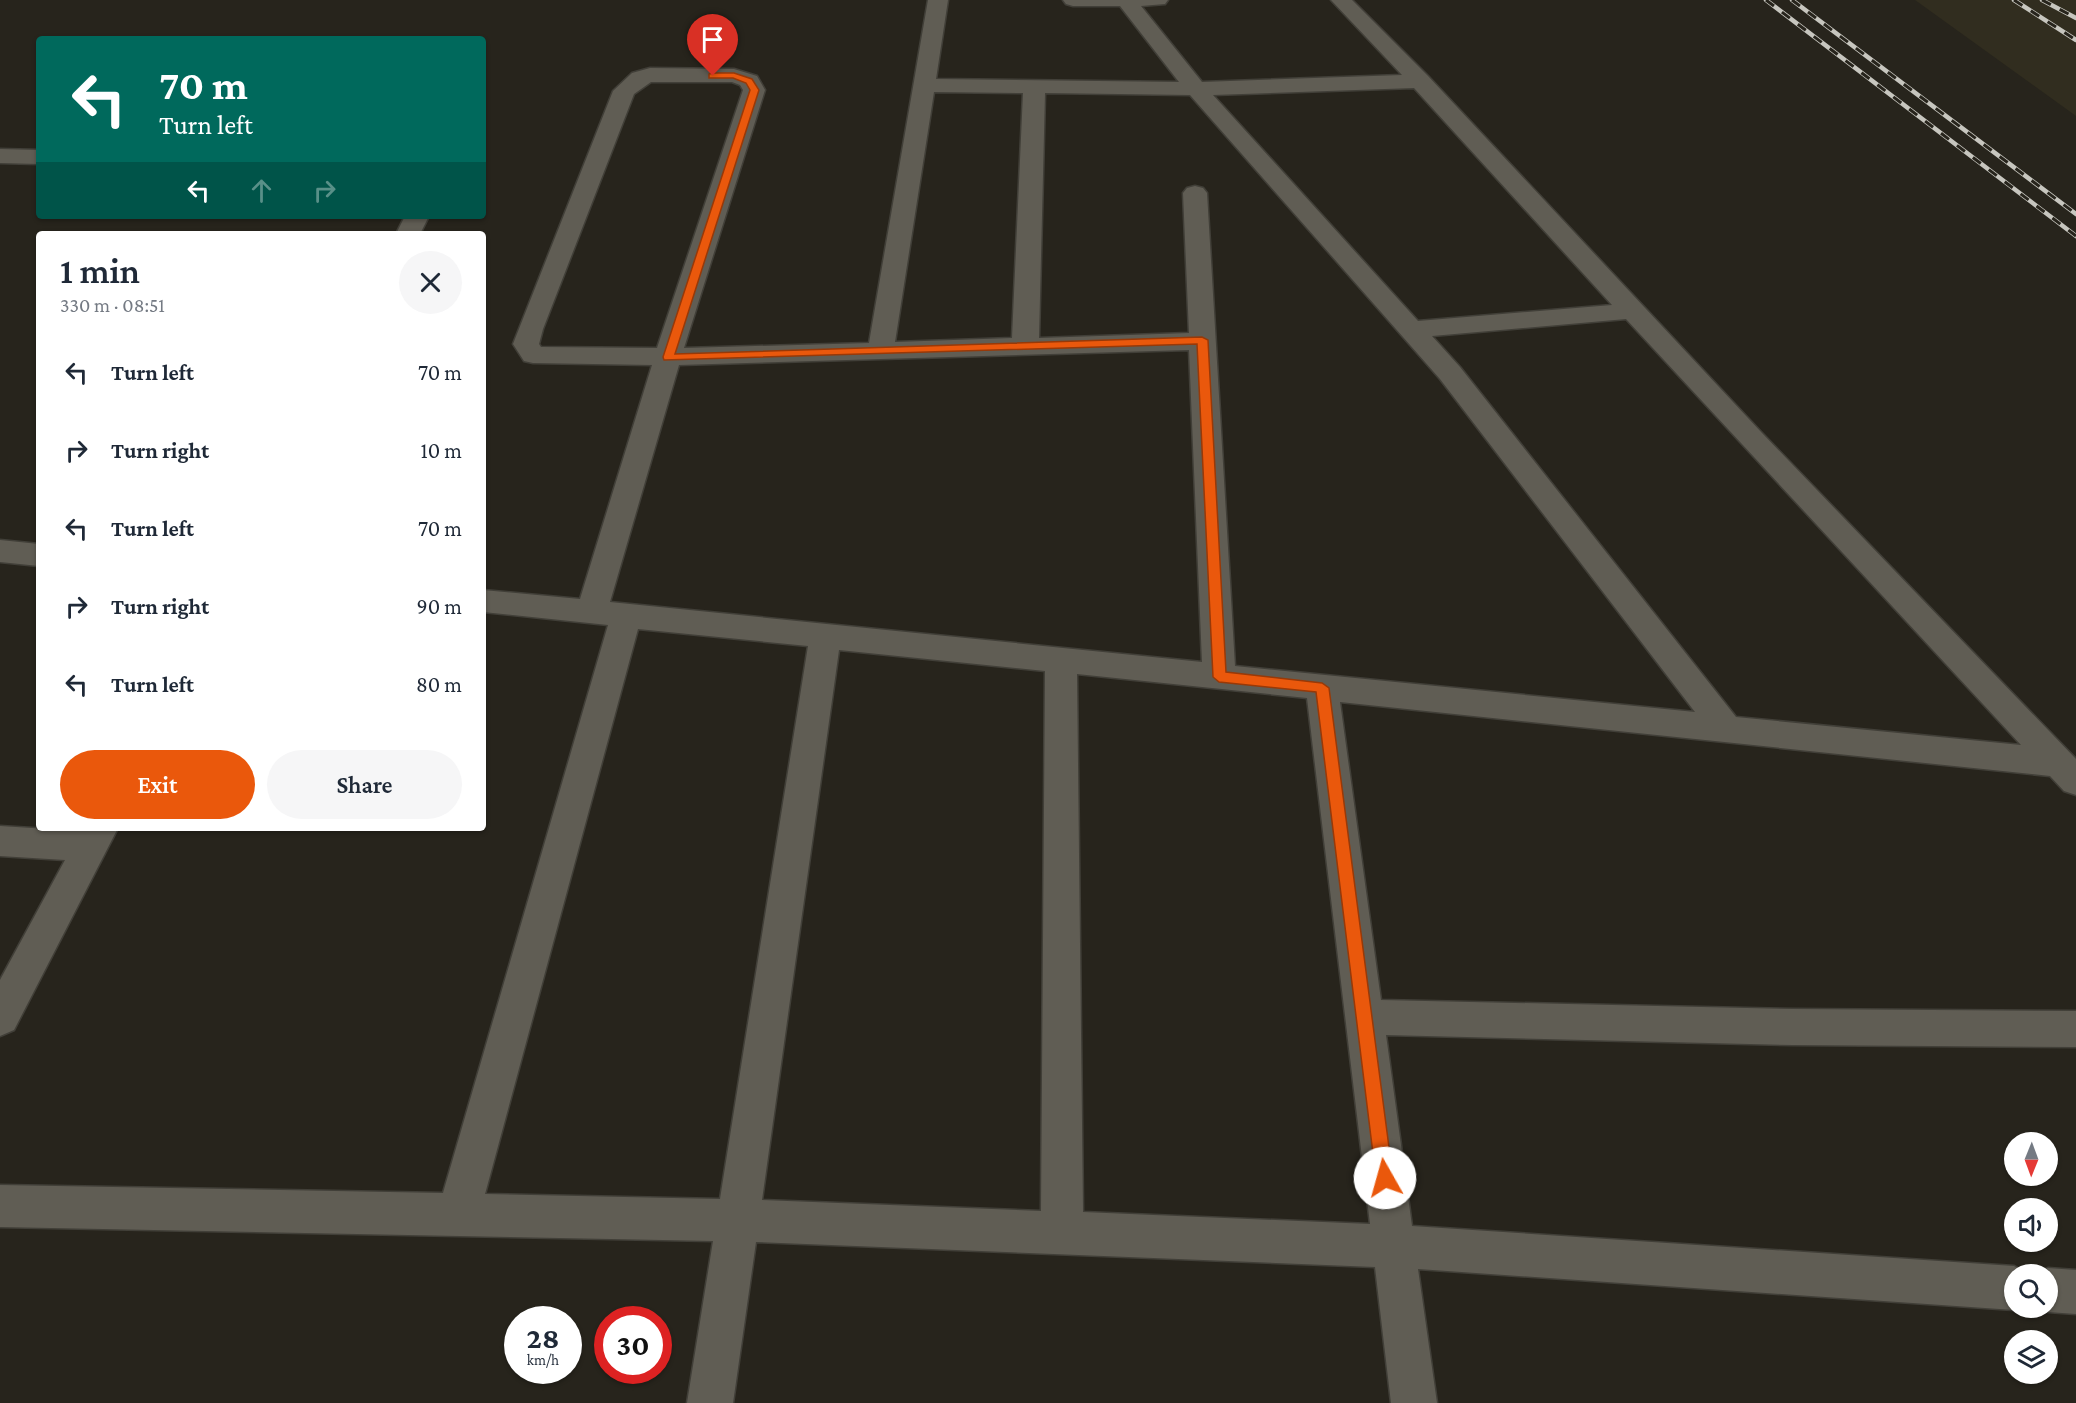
<!DOCTYPE html>
<meta charset="utf-8">
<style>
body{margin:0;font-family:"Crimson Pro",serif;background:#f6f6f7;color:#1f2937;height:100vh;display:flex;flex-direction:column;font-size:22px;white-space:nowrap}
*{box-sizing:border-box;margin:0}
p{font-size:20px;color:#747a83}
.icon{flex:none;width:33px;height:33px;fill:none;stroke:currentColor;stroke-width:2;stroke-linecap:round;stroke-linejoin:round}
.map{position:relative;flex:1;overflow:hidden}
.panel{position:absolute;left:36px;top:231px;width:450px;height:600px;display:flex;flex-direction:column;background:#fff;border-radius:6px;box-shadow:0 2px 4px #0004}
.panel>*{flex:none}
.guide{position:absolute;left:36px;top:36px;width:450px;height:183px;border-radius:6px;box-shadow:0 2px 4px #0004;background:#00695c;color:#fff;overflow:hidden}
.needle{width:39px;rotate:181deg}
.controls{position:absolute;left:2004px;top:1132px;display:grid;gap:12px}
.controls a{display:grid;place-items:center;width:54px;height:54px;border-radius:50%;background:#fff;box-shadow:0 2px 4px #0004;font-size:30px}
.speed{position:absolute;left:504px;top:1306px;display:flex;gap:12px;font-size:30px;font-weight:700;text-align:center}
.speed>*{display:grid;place-content:center;width:78px;height:78px;border-radius:50%;background:#fff;box-shadow:0 2px 4px #0004;line-height:1}
.speed small{font-size:15px;font-weight:400}
.speed .limit{border:9px solid #d22;background:#fff;color:#111}
.pin{position:absolute;display:grid;place-items:center;width:51px;height:51px;color:#fff;margin:-62px -26px;border-radius:50% 50% 50% 0;rotate:-45deg;box-shadow:0 0 6px #0007}
.pin .icon{rotate:45deg}
.me{position:absolute;width:66px;margin:-33px;rotate:353deg;stroke-linejoin:round;filter:drop-shadow(0 0 4px #0008)}
.turn{display:flex;align-items:center;gap:21px;height:126px;padding:0 24px;font-size:27px}
.turn .icon{width:78px;height:78px;stroke-width:2.5}
.turn b{display:block;font-size:42px;line-height:51px}
.lanes{display:flex;align-items:center;height:57px;padding:0 24px;background:#0003;justify-content:center;gap:30px;direction:ltr}
.lanes .off{opacity:.35}
.round{display:grid;place-items:center;flex:none;width:63px;height:63px;border-radius:32px;background:#f6f6f7}
.headline{display:flex;align-items:center;justify-content:space-between;height:102px;padding:0 24px}
h1{font-size:36px;font-weight:600;line-height:45px}
.primary-button{display:flex;gap:12px;margin-top:auto;padding:12px 24px}
.primary-button a{flex:1;height:69px;border-radius:36px;background:#ea580c;color:#fff;font-size:24px;font-weight:600;line-height:69px;text-align:center}
.primary-button a+a{background:#f6f6f7;color:#1f2937}
ul{padding:0;list-style:none}
li{display:flex;align-items:center;gap:18px;height:78px;padding:0 24px}
li div{flex:1}
li b{display:block;font-size:22px}
li em{font-style:normal}
.map>svg:first-child{display:block}
.built{fill:#312d1f}
.lines{fill:none;stroke-linecap:round;stroke-linejoin:round}
.minor-casing{stroke:#413f38;stroke-width:3}
.minor{fill:#605d54;fill-rule:evenodd}
.rail-casing{stroke:#c7c6bf;stroke-width:4.5}
.rail{stroke:#27241c;stroke-width:3;stroke-dasharray:10;stroke-linecap:butt}
.route{fill:#ea580c;stroke:#983908;stroke-width:1.5}
</style>
<div class="map">
<svg width="2076" height="1403" viewBox="0 0 2076 1403">
<rect width="100%" height="100%" fill="#27241c"/>
<path class="built" d="M1915 0H2076V116Z"/>
<g class="lines">
<defs>
<path id="minor" d="M928 0H948L936 79 1179 82 1120 6H1073L1066 4 1063 0H1168L1165 4 1141 6 1202 82 1402 75 1331 0H1352L1428 76 1762 433 2076 759V795L2064 791 2050 776 1340 702 1381 1000 1793 1009 2076 1011V1047L1793 1045 1386 1035 1412 1226 2014 1266 2030 1275H2014V1308H2018L2014 1310 1418 1269 1437 1403H1391L1375 1267 756 1242 733 1403H687L713 1241 0 1227V1185L443 1193 608 625 483 612V590L580 599 652 365 533 363 524 361 513 344 613 91 632 73 650 68 734 69 757 76 765 90 684 348 869 343ZM651 82H732L740 85 743 90 657 348 541 347 539 344 543 329 634 94ZM1414 88 1612 305 1418 321 1213 95ZM934 92 1023 93 1012 338 895 342ZM1045 93 1190 95 1440 379 1695 712 1235 666 1207 193 1203 188 1195 186 1187 188 1183 193 1189 333 1039 338ZM1626 319 2021 745 1736 717 1460 367 1432 336ZM1189 350 1202 662 610 602 679 365ZM638 629 808 646 720 1199 485 1194ZM839 650 1045 671 1041 1211 762 1200ZM1077 674 1307 698 1370 1224 1083 1212Z
M0 149 39 150V164L0 163Z
M405 216H429L420 234H396Z
M0 540 39 544V566L0 562Z
M0 826 80 831 82 828H118L14 1030 0 1036V980L65 860 0 856Z
M2048 1268 2076 1270V1314L2048 1312 2039 1308H2048V1275H2032Z"/>
</defs>
<use href="#minor" class="minor-casing"/>
<use href="#minor" class="minor"/>
<defs>
<path id="rail" d="M1766 0 2076 236
M1792 0 2076 214
M2014 0 2076 40
M2042 0 2076 18"/>
</defs>
<use href="#rail" class="rail-casing"/>
<use href="#rail" class="rail"/>
</g>
<path class="route" d="M713 73H734L752 79 759 90 675 354 1202 337 1208 340 1226 672 1322 683 1329 688 1393 1178 1391 1184 1385 1186 1379 1184 1376 1178 1316 692 1219 682 1213 677 1197 344 664 360 663 357 750 90 746 83 733 78H709V74Z"/>
</svg>
<div class="controls">
<a><svg class="needle" viewBox="-14 -14 28 28"><path d="M0-13l5 13h-10z" fill="#e53935"/><path d="M0 13l5-13h-10z" fill="#747a83"/></svg></a>
<a><svg class="icon" aria-label="sound" viewBox="0 0 24 24"><path d="M4 9h4l5-4v14l-5-4H4zM17 9q2 3 0 6"/></svg></a>
<a><svg class="icon" aria-label="search" viewBox="0 0 24 24"><circle cx="10" cy="10" r="6"/><path d="M15 15l6 6"/></svg></a>
<a><svg class="icon" aria-label="layers" viewBox="0 0 24 24"><path d="M12 4l9 5-9 5-9-5zM3 14l9 5 9-5"/></svg></a>
</div>
<div class="speed"><div>28<small>km/h</small></div><div class="limit">30</div></div>
<div class="pin" style="left:713px;top:76px;background:#d93025"><svg class="icon" aria-label="arrive" viewBox="0 0 24 24"><path d="M6 21V4h12l-3 4 3 4H6"/></svg></div>
<svg class="me" style="left:1385px;top:1178px" viewBox="-20 -20 40 40"><circle r="19" fill="#fff"/><path d="M0-13L10 11 0 6-10 11z" fill="#ea580c"/></svg>
<div class="guide">
<div class="turn"><svg class="icon" aria-label="left" viewBox="0 0 24 24"><path d="M17 20v-9H6M10 6l-5 5 5 5"/></svg><div><b>70 m</b>Turn left</div></div>
<div class="lanes"><svg class="icon" aria-label="left" viewBox="0 0 24 24"><path d="M17 20v-9H6M10 6l-5 5 5 5"/></svg><svg class="icon off" aria-label="ahead" viewBox="0 0 24 24"><path d="M12 20V5M6 11l6-6 6 6"/></svg><svg class="icon off" aria-label="right" viewBox="0 0 24 24"><path d="M7 20v-9h11M14 6l5 5-5 5"/></svg></div>
</div>
<section class="panel">
<div class="headline"><div><h1>1 min</h1><p>330 m · 08:51</p></div><a class="round"><svg class="icon" aria-label="close" viewBox="0 0 24 24"><path d="M6 6l12 12M18 6L6 18"/></svg></a></div>
<ul>
<li><svg class="icon" aria-label="left" viewBox="0 0 24 24"><path d="M17 20v-9H6M10 6l-5 5 5 5"/></svg><div><b>Turn left</b></div><em>70 m</em></li>
<li><svg class="icon" aria-label="right" viewBox="0 0 24 24"><path d="M7 20v-9h11M14 6l5 5-5 5"/></svg><div><b>Turn right</b></div><em>10 m</em></li>
<li><svg class="icon" aria-label="left" viewBox="0 0 24 24"><path d="M17 20v-9H6M10 6l-5 5 5 5"/></svg><div><b>Turn left</b></div><em>70 m</em></li>
<li><svg class="icon" aria-label="right" viewBox="0 0 24 24"><path d="M7 20v-9h11M14 6l5 5-5 5"/></svg><div><b>Turn right</b></div><em>90 m</em></li>
<li><svg class="icon" aria-label="left" viewBox="0 0 24 24"><path d="M17 20v-9H6M10 6l-5 5 5 5"/></svg><div><b>Turn left</b></div><em>80 m</em></li>
</ul>
<div class="primary-button"><a>Exit</a><a>Share</a></div>
</section>
</div>
